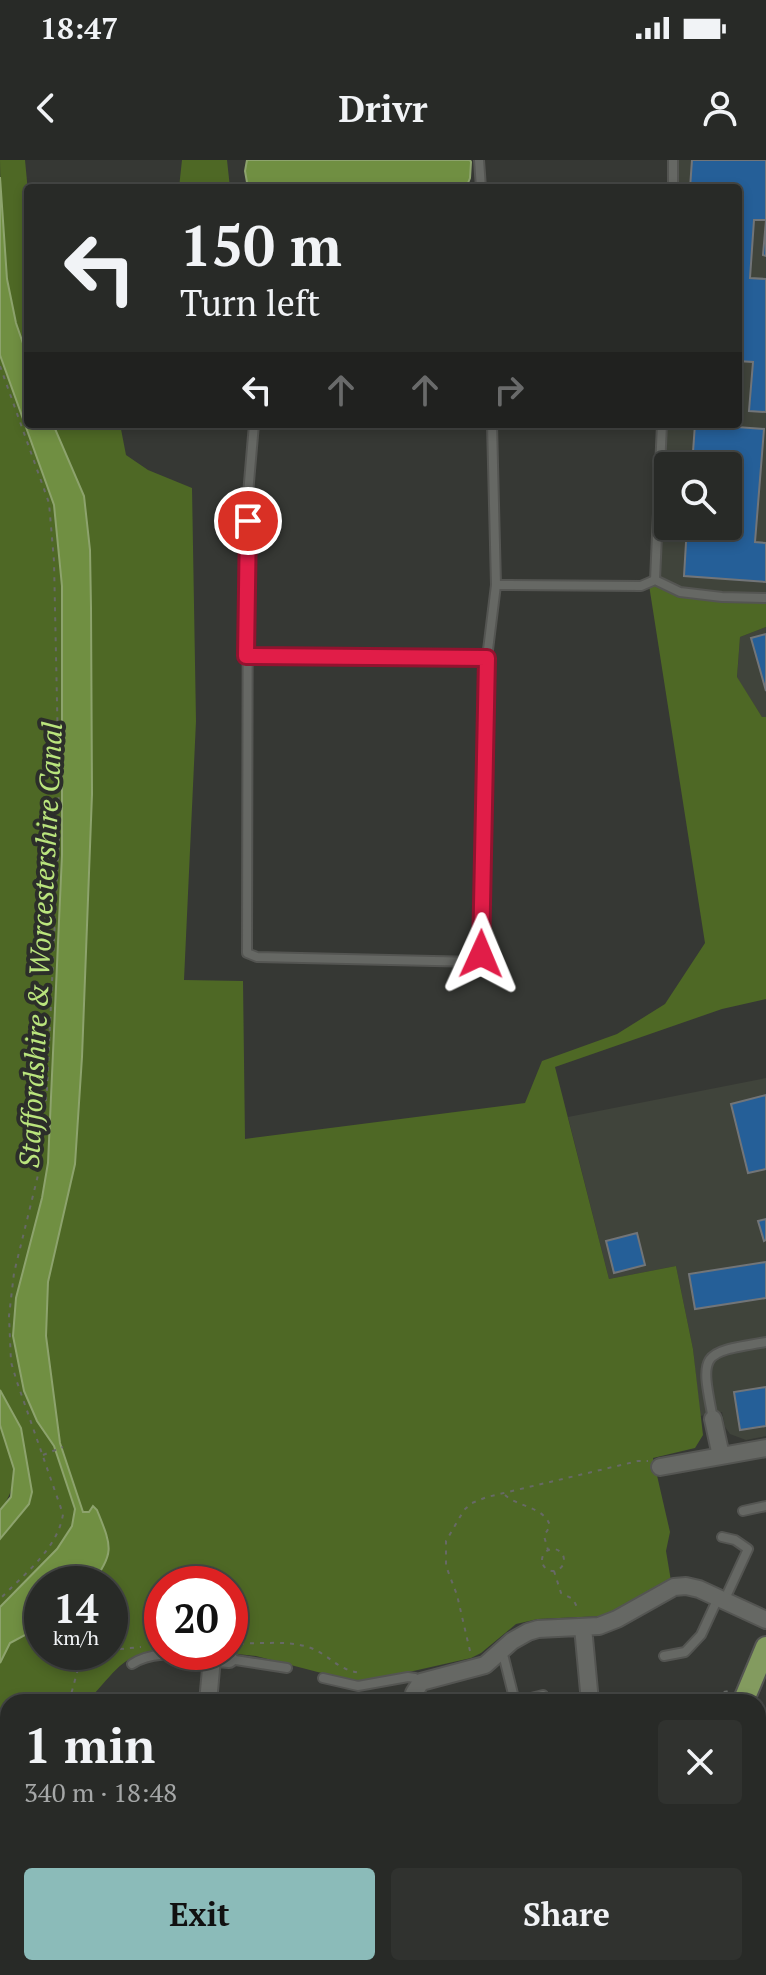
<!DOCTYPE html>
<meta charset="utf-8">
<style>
body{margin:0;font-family:"PT Serif",serif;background:#30322f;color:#f1f3f6;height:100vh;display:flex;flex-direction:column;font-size:30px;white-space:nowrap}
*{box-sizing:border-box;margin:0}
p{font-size:26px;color:#a5a7a7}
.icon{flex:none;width:44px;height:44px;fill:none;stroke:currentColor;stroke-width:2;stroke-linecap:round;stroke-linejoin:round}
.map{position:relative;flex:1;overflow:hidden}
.side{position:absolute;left:0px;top:1534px;width:766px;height:282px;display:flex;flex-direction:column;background:#282a27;border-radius:24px 24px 0 0;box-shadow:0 4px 12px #0003,0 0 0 2px #444644}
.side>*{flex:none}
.guide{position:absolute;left:24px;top:24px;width:718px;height:244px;border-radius:8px;box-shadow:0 4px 12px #0003,0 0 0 2px #444644;background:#282a27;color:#f1f3f6;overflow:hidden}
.tools{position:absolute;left:654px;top:292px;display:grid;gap:16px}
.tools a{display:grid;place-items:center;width:88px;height:88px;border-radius:8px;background:#282a27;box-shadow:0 4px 12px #0003,0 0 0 2px #444644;font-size:40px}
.speed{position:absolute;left:24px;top:1406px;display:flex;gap:16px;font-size:40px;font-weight:700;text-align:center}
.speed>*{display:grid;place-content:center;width:104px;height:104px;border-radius:50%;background:#282a27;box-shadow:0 4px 12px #0003,0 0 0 2px #444644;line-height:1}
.speed small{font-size:20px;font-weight:400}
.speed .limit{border:12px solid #d22;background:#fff;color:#111}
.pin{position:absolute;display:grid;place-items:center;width:68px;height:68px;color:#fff;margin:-34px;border:4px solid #fff;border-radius:50%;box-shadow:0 2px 8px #0007}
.me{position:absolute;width:88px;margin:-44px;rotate:1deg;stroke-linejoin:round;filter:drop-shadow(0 0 6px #0008)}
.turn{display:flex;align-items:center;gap:28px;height:168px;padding:0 24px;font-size:36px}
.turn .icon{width:104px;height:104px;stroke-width:2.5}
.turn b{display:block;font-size:56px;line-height:68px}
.lanes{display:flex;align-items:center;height:76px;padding:0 24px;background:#0003;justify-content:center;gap:40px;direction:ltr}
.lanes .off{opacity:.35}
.round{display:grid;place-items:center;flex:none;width:84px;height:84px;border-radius:8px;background:#30322f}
.headline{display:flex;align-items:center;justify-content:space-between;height:136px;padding:0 24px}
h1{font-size:48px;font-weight:700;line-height:60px}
.action{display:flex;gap:16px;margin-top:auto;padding:16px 24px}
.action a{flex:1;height:92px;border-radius:8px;background:#8bbbb9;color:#111;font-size:32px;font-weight:700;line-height:92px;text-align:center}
.action a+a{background:#30322f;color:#f1f3f6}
.status{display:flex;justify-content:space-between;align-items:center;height:56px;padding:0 40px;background:#282a27;direction:ltr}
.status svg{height:22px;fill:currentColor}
header{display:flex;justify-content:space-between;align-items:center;height:104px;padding:0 24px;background:#282a27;font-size:36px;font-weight:700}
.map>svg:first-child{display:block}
.built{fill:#40443b;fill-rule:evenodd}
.green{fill:#4e6825}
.water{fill:#708f42;stroke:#8da36d;stroke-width:2}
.building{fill:#255f98;stroke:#727578;stroke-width:2}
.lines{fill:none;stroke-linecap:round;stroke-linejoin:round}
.lane-casing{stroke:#545552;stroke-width:12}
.street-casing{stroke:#545552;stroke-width:20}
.primary-casing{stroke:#545552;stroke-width:24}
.path{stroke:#676966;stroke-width:2;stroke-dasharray:4 6;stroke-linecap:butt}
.lane{stroke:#666864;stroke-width:8}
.street{stroke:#666864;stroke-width:16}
.primary{stroke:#839b5f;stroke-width:20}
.route-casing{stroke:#92132f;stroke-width:20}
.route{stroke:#e11d48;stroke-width:14}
.labels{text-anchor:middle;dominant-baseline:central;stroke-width:8;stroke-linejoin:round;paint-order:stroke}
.water-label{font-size:28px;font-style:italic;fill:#bae57d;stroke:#2c2e2a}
</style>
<div class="status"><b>18:47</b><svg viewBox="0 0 49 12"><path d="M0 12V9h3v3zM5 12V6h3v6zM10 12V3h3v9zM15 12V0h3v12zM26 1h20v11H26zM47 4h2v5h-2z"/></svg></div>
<header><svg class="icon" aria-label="back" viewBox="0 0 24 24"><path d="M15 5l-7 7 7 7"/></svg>Drivr<svg class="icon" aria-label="person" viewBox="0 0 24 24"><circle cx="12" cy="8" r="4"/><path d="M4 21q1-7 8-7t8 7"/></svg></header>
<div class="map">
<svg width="766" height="1815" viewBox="0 0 766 1815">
<rect width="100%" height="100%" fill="#363834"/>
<path class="built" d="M673 0H766V438L680 432 655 420 662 264H738V28H673ZM668 306H728V366H668Z
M766 467V557H762L737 518 740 477Z
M766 918V1276L746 1280 730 1274 725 1267 722 1252 700 1256 693 1189 676 1106 609 1119 568 957Z
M600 1808H746L752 1815H593Z"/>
<path class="green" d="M0 0H25L28 32V198C3 135 1 67 0 0Z
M182 0H227L230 28H179Z
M0 195 54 345 61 408 64 555 62 695 48 1003 42 1038 16 1138 13 1176 24 1231 37 1261 54 1286 75 1349 72 1366 57 1389 0 1447V1379L22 1353 5 1240 0 1230Z
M53 264H120L126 295 148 310 192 328 196 561 184 820 243 821 245 979 525 943 542 901 617 874 665 844 705 783 649 425 655 420 680 432 766 438V467L740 477 737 517 762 557H766V839L722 849 555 907 609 1119 676 1106 693 1189 703 1275 695 1288 653 1298 670 1372 666 1391 671 1421 603 1456 538 1459 516 1464 481 1493 471 1498 360 1523 256 1496 219 1492H230V1424H162V1489C124 1494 118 1508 94 1534L93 1542H8V1808H99L100 1815H3L0 1802V1503L10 1483 42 1466V1492H110V1424H91C116 1391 110 1387 97 1350L83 1352 60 1283 46 1176 48 1122 75 1004 82 897 92 634 90 390 84 336Z
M0 1265C16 1292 21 1325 0 1350Z
M766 1728V1815H754L748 1808H758V1735Z"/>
<path class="water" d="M247 0H470L471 2 470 18 466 28H248L245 11Z
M0 17 7 119 16 163 28 198V264H53L84 336 90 390 91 448 92 634 82 897 75 1004 48 1122 46 1176 60 1283 83 1352H89L93 1346 97 1350C111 1385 116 1393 91 1424H42V1466L10 1483 0 1503V1447L57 1389 72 1366 75 1349 54 1286 37 1261 24 1231 13 1176 16 1138 42 1038 48 1003 62 695V426L54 345 0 195Z
M0 1230 21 1268 32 1332 29 1344 0 1379V1350L11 1337 14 1309 0 1265Z"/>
<path class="building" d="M692 0H766V96L763 95 766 60H754L750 118 766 119V252L749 251 753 202 738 201V28H690Z
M695 264 764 269 755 382 766 383V422L684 416 687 366H728V306H692Z
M766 474V531L751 478Z
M766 935V1009L748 1013 731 944Z
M766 1059V1080L764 1081 758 1061Z
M637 1073 645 1105 614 1113 606 1081Z
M766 1102V1138L695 1149 689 1114Z
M766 1227V1266L740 1270 734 1232Z
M766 1668V1709L758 1706V1673Z"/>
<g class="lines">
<defs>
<path id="lane" d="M479 0 481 28
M673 28V0
M254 264 248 334 247 793 257 797 478 802 481 794 487 498 496 425 492 264
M655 420 680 432 722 437 766 438
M496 425 641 426 655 420 662 264
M246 496 487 498
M713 1259C700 1192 700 1193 766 1182
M743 1351 766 1346
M722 1377 735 1380 748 1389 724 1441
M499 1493 504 1498 515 1542 543 1535
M664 1496 685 1492 701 1475 718 1438
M229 1499 287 1508
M132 1504C150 1492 173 1494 193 1496
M323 1518 358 1526 408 1517 415 1518 421 1522
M758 1596 765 1598
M107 1808V1815
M643 1808 650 1815
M408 1815 438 1808"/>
<path id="street" d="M713 1259 721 1296
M660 1307 766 1288
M583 1467 590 1542
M194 1496 229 1499
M208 1542 212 1498
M415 1542 414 1533 421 1522 485 1505 512 1481 528 1472 538 1469 599 1466 617 1459 674 1427 686 1426 699 1429 766 1460
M223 1808 225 1815
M457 1808 460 1815"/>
<path id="primary" d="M743 1542 766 1487
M568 1815 575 1808"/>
</defs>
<use href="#lane" class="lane-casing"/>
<use href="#street" class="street-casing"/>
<use href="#primary" class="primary-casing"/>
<path class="path" d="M0 206 49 343 54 401 58 589 59 674 47 929 39 1011 14 1113 9 1156 11 1202 17 1222 63 1354C58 1389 23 1415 0 1439
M43 1295 63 1287
M505 1335C518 1347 545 1347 550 1366L544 1376 548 1390
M542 1400a11 11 0 1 1 22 0a11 11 0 1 1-22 0Z
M554 1411 561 1433 573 1439 579 1451
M230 1483C257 1485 286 1479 311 1488 331 1496 337 1510 361 1513
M110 1490 141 1487
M470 1491 457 1435 446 1406V1381L464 1350 472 1343 487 1337 638 1301H648
M69 1542 78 1509 104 1492
M685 1542 728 1531
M88 1808 90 1815"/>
<use href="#lane" class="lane"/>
<use href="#street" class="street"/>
<use href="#primary" class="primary"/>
</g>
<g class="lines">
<defs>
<path id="route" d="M248 361 246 496 487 498 481 794"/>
</defs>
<use href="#route" class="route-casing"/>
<use href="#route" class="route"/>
</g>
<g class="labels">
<g class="water-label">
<text transform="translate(40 785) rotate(-87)">Staffordshire &amp; Worcestershire Canal</text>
</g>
</g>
</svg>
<div class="tools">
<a><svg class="icon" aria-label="search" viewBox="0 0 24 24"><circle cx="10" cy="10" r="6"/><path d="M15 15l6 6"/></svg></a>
</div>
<div class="speed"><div>14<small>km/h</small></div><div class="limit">20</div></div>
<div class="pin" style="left:248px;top:361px;background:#d93025"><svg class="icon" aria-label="arrive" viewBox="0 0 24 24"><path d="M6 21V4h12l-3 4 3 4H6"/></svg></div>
<svg class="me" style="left:481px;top:794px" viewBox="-20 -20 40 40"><path d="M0-17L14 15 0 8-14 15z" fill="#e11d48" stroke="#fff" stroke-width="4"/></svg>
<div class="guide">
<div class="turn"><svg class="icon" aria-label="left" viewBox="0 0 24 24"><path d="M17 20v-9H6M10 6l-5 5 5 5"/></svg><div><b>150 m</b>Turn left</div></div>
<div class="lanes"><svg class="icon" aria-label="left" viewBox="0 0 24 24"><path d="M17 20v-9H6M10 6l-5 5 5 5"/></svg><svg class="icon off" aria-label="ahead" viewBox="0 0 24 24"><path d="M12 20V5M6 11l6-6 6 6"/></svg><svg class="icon off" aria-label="ahead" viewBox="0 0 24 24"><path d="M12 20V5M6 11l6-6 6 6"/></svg><svg class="icon off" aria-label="right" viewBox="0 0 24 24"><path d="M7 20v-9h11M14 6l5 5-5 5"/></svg></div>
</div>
<section class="side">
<div class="headline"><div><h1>1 min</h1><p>340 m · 18:48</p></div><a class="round"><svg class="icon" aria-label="close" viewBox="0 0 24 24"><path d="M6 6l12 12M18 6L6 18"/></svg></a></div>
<div class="action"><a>Exit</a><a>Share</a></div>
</section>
</div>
